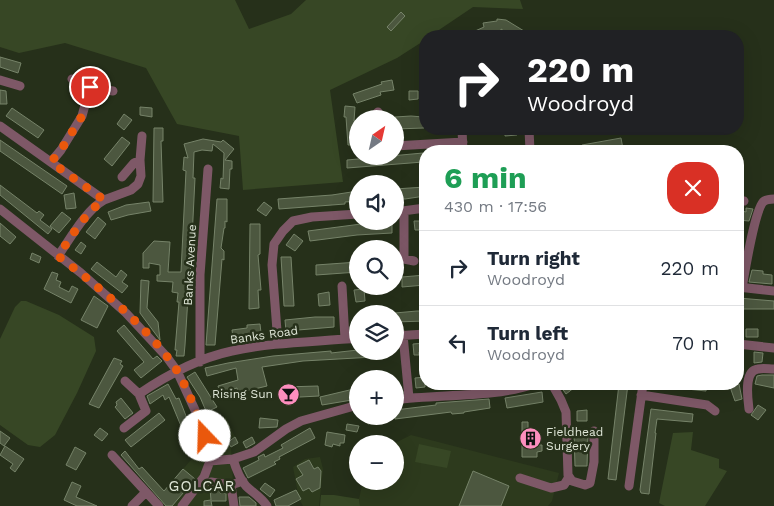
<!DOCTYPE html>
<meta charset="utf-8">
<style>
body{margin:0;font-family:"Work Sans",sans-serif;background:#f2f2f3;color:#1f2937;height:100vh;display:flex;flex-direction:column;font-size:19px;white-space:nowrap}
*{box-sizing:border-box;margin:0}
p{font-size:16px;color:#747a83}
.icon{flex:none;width:28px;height:28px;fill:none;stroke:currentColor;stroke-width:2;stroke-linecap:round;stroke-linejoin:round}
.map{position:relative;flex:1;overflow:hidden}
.sheet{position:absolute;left:419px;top:145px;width:325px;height:245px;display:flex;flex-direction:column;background:#fff;border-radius:20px;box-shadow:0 5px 20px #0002}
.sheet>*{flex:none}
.top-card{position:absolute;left:419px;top:30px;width:325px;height:105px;border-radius:20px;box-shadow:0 5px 20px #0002;background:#202124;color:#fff;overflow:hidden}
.needle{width:32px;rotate:34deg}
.buttons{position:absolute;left:349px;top:110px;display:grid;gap:10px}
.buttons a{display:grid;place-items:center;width:55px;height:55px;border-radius:50%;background:#fff;box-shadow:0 5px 20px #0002;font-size:25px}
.pin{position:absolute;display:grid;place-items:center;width:42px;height:42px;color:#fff;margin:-21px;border:2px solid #fff;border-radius:50%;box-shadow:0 1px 5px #0007}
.me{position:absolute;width:55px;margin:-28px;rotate:339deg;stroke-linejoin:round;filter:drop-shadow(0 0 4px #0008)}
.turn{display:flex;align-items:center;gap:18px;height:105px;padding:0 25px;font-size:22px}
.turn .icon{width:65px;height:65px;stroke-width:2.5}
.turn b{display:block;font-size:35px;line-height:42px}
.round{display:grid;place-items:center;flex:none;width:52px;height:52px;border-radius:20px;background:#f2f2f3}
.head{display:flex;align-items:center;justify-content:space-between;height:85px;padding:0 25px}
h1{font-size:30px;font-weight:700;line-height:38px;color:#1e9e55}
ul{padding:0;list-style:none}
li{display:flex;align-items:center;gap:15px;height:75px;padding:0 25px;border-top:1px solid #e0e1e3}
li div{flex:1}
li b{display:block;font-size:19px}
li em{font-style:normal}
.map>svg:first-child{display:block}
.built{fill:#2d3a1d}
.green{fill:#374725}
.building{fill:#4c573f;stroke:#768369}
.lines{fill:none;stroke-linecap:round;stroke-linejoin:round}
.minor{stroke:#7e5867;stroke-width:9}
.route{stroke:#ea580c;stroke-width:9;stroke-dasharray:0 16.2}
.labels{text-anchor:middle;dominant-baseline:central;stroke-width:5;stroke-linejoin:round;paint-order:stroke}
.street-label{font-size:12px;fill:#dfe6d7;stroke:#26301a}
.poi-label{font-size:12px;fill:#dfe6d7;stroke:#26301a;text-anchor:end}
.quarter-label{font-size:15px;letter-spacing:1px;fill:#dfe6d7;stroke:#26301a}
</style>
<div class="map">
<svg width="774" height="506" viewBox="0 0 774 506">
<rect width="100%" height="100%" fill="#26301a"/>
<path class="built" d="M226 417 235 437 228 442 231 447 233 481 229 500H212V506H165L161 502 165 497 168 487 190 461 204 451 207 425Z
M411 435 559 473 552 501 548 506H360L359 499 363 481H395V444H393Z
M320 457 323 469 319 506H303L299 499 293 467 305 459Z"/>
<path class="green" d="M0 0H235L249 29 291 14 306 0H520L523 9 473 7 430 36H425V40L397 58 330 90 343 182 243 190 239 136 177 124 146 68 65 43 19 53 0 47Z
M21 301H26L59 315 94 337 96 351 77 393 55 435 40 447 28 445 0 425V339L15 307Z
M693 432 691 450 719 459V468L727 471 705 506H665L659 503 673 433Z
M419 444 451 451 447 468 415 462Z
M321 495H334L359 499 360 506H320Z"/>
<path class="building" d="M401 12 405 16 391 31 387 27Z
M497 19 506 20 524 31 527 36H512L501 29V33L481 34 482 36H464L484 27 483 23 497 21Z
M0 57 21 63 18 73 0 67Z
M392 80 394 90 380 92 381 95 357 103 353 94 382 84 381 82Z
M0 90 6 91 7 104H0Z
M409 91H418V99L409 100Z
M345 106 355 107 354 121H357V145H348L346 117H344Z
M140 107 152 108V117L140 115Z
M12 108 44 130 38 138 6 116Z
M124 114 132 120 124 130 117 124Z
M411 116 423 117 424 128 395 129V117Z
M154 128H163V141H161L163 202H153Z
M505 129H517V135L505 136Z
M122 137 130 143 112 166 104 159Z
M621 138 623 149 609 151H583L582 145Z
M203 139 221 142 223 140 234 149 225 160 232 161V169H230L229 189 220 188 221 178 223 179 224 153 213 144 212 151 202 150 194 152 193 178H195L190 279 186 278 185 297H188L185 345 184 356H176L177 350H175L179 302H177L178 293 172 292 173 282 157 281V275H160V265L149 263V268H143V253L154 241 170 242 168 272H181L186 171 183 170 184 157 188 158 184 144Z
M0 140 67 186 62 194 0 151Z
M423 153V162L347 168V160Z
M0 185 37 213 39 211 44 215 40 220 52 229 48 234 0 195Z
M425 187V196L405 199 395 198V189Z
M358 191V201L345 202V204L279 209 278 199 332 195Z
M74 193 76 208 66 209 64 195Z
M217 199H227V222L225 221V228H224L221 248 224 251V260L222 259 215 345H206Z
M149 202 151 211 128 215 111 220 108 212 126 205Z
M264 202 272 208 266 216 257 210Z
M746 208 753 209 749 221 738 220V210L746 212Z
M62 212 71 219 59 233 50 226Z
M98 217 106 224 95 239 86 232Z
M414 221H423L424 230H415Z
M0 223 16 237 10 244 0 236Z
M392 223V233L357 235 310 241 308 231 361 224Z
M250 224H260V254L258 255 261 290H258L259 308 249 309Z
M294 234 303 241 295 251 286 245Z
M81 242 86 246 81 254 75 250Z
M32 253 41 257 39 263 30 259Z
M281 257H291L294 306H284Z
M97 262 116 277 121 270 127 275 122 282 128 286 122 293 91 269Z
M358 262V272L316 275V265Z
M752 270 763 271V274L772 275V284L749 282Z
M52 272 58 274 56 280 61 282 59 287 69 292 72 286 78 289 71 303 44 289Z
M425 275V285L402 287V277Z
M141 280 149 281 147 308 158 322 160 340 140 313Z
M364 289 365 301 356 302 354 290Z
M329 292 330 305 319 306 318 294Z
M94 296 108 306 97 328 81 320Z
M738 298 774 301V309H738Z
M417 311H425V321L395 322V313Z
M315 317H334V327L286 331 285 320Z
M260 324 261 333H259V335L233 337 232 330 247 328V325Z
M124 325 153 359 157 356 162 361 141 378 134 370 144 362 117 331Z
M746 329H758V337H746Z
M425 343V351L419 352V355H414L413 344Z
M358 350 373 351 374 357 303 361 262 367 267 386 238 393 237 388 220 393 218 386 238 380 236 368 207 376 205 368 228 363 273 356 331 351V353Z
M754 352 763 353 762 362 754 363Z
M114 358 122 361 120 364 123 366 99 408 89 404Z
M195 372 217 407 211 410 226 444 217 449 206 419 209 418 200 397 187 377Z
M762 375H774V388L755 384 757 376Z
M425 377V387L416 388 415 378Z
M168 384 176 399 179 398 188 421 185 422 199 452 193 455 169 397 165 400 163 395 150 404 147 396Z
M559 384H579L566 394Z
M619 384H628L616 480 608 479Z
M677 384H707L706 391 677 388Z
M729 384H739L742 399 735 401Z
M318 386 319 396 281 398V392L285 391 284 387Z
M358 388V399L322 405 320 397Z
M542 392 543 402 507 408 505 398Z
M121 398 133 413 125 419 115 407 117 405 116 402Z
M489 399 490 408 464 412V413L452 414 451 412 395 419V410L436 405V403Z
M758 405 766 410 758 420 751 415Z
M651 409 693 414 692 422 657 419 655 433H656L649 494 641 493 640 490Z
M587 410V421H577V411Z
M159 413 165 420 131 447 125 440Z
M366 416H378L379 422 368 424Z
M260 418 278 420 277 427 259 428Z
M522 422H528V433H537V445H542V451L537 452V457H522Z
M347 424 359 426 357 432 346 430Z
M100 428 108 434 102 441 94 435Z
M310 428 315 438 279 457 280 459 274 462 276 464 248 478 243 468 259 460 258 457 264 454 265 457 283 448 281 445Z
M0 431 10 438 4 446 0 443Z
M327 432 345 435 344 443H340V446L333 444 332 447 325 445Z
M574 434H588L587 466H575Z
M235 437 238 443 231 447 228 442Z
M252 437 255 443 246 448 243 442Z
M5 446 24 459 15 472 10 468 13 464 0 455Z
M75 447 86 453 76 470 66 465Z
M125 451 139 469 142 467 164 491 183 469 195 479 172 506H166L121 455Z
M309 460 314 469 318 467 321 471 320 488 312 492 309 488 303 491 296 479 303 475 297 466Z
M473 471 509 486 501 506H459Z
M72 482 81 486 76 497 97 506H77L64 500Z
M265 483 275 490 270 497 260 489Z
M210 489 220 490V493H226V501H211L212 506H204V501L211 500Z
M296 490 301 499 288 506H276L274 500Z
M239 497H249L256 503V506H240Z"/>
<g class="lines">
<path class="minor" d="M72 79 90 87
M0 80 20 86
M371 119 378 112
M0 126 104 200 131 190 138 184 141 176 140 160 142 136
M462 129 463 151
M529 129 530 151
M395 146 463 142
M51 162 61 150 82 116 90 87 113 91
M122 177 134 163 140 160
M738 200 744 201
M0 209 81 273 126 313 166 356 177 371 201 423 209 448 210 461 204 477 182 506
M395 212 425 208
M404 212V259L414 261
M58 256C70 239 86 210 104 200
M342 286 345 339
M738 287 774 291
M742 288C745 272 754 213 763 202 766 199 770 199 774 199
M403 335 409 398
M395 336 425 334
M278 344 272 265 274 244 283 231 293 221 312 217 358 214
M738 344 774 348
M200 362V275L208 169
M125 381 139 394C167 375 199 358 232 351 273 342 316 342 358 338
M552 384 561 400 566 412 568 475 572 481 585 485 590 483 594 462V431
M641 395 707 405 715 411
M395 400C438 394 494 398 534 384
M749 409C748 399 743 371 758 369 763 368 769 369 774 369
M124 428 146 411 139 394
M112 455 159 506
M233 459C236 469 239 478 246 486 253 493 261 497 267 506
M210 461 233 459 254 452 286 429 301 421 358 405
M520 478 551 488 564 485 569 477
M211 482 231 485 243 481
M231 485 234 506
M629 486 643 384
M132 506 146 492"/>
</g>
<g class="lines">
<path class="route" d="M90 87 82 116 61 150 51 162 104 200C86 211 70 239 58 256 98 286 148 327 176 369 186 385 199 417 205 436"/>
</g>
<defs>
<symbol id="bar-disc" viewBox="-11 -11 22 22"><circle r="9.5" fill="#fd8ebe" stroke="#26301a"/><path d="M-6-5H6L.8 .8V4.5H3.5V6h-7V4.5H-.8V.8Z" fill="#111"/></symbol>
<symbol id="building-disc" viewBox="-11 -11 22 22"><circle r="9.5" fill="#fd8ebe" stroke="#26301a"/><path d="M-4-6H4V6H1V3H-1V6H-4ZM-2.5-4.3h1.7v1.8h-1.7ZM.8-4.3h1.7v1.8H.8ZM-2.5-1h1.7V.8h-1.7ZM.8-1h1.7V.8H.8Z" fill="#111"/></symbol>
</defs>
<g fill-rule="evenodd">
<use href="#bar-disc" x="276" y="382" width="25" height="25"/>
<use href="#building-disc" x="518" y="426" width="25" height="25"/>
</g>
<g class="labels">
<g class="street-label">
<text transform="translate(190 265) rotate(-87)">Banks Avenue</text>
<text transform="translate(264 335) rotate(-8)">Banks Road</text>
</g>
<g class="poi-label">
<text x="273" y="394">Rising Sun</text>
<text x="546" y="432" text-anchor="start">Fieldhead<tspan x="546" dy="14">Surgery</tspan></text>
</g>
<g class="quarter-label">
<text x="202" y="486">GOLCAR</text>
</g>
</g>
</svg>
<div class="buttons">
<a><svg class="needle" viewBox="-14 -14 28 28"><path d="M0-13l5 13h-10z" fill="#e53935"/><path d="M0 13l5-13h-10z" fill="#747a83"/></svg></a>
<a><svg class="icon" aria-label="sound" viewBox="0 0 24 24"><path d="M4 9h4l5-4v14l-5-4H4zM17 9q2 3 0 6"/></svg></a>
<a><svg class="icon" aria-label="search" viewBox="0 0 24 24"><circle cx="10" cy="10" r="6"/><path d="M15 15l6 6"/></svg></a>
<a><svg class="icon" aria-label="layers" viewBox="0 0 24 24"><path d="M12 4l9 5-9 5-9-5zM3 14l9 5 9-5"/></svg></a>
<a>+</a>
<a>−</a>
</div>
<div class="pin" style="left:90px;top:87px;background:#d93025"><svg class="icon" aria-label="arrive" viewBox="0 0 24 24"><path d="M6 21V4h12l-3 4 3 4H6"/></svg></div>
<svg class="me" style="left:205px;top:436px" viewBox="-20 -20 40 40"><circle r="19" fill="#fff"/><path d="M0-13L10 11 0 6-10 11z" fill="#ea580c"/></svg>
<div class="top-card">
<div class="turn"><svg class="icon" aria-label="right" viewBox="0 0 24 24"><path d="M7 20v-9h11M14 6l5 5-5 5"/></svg><div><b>220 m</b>Woodroyd</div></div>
</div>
<section class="sheet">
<div class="head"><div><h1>6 min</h1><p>430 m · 17:56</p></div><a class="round" style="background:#d93025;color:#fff"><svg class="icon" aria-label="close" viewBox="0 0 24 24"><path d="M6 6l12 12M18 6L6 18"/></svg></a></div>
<ul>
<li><svg class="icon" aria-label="right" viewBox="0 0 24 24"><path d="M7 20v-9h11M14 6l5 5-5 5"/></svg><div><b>Turn right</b><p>Woodroyd</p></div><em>220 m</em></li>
<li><svg class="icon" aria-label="left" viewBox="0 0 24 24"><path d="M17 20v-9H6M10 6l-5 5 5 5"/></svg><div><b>Turn left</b><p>Woodroyd</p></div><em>70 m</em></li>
</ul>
</section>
</div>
